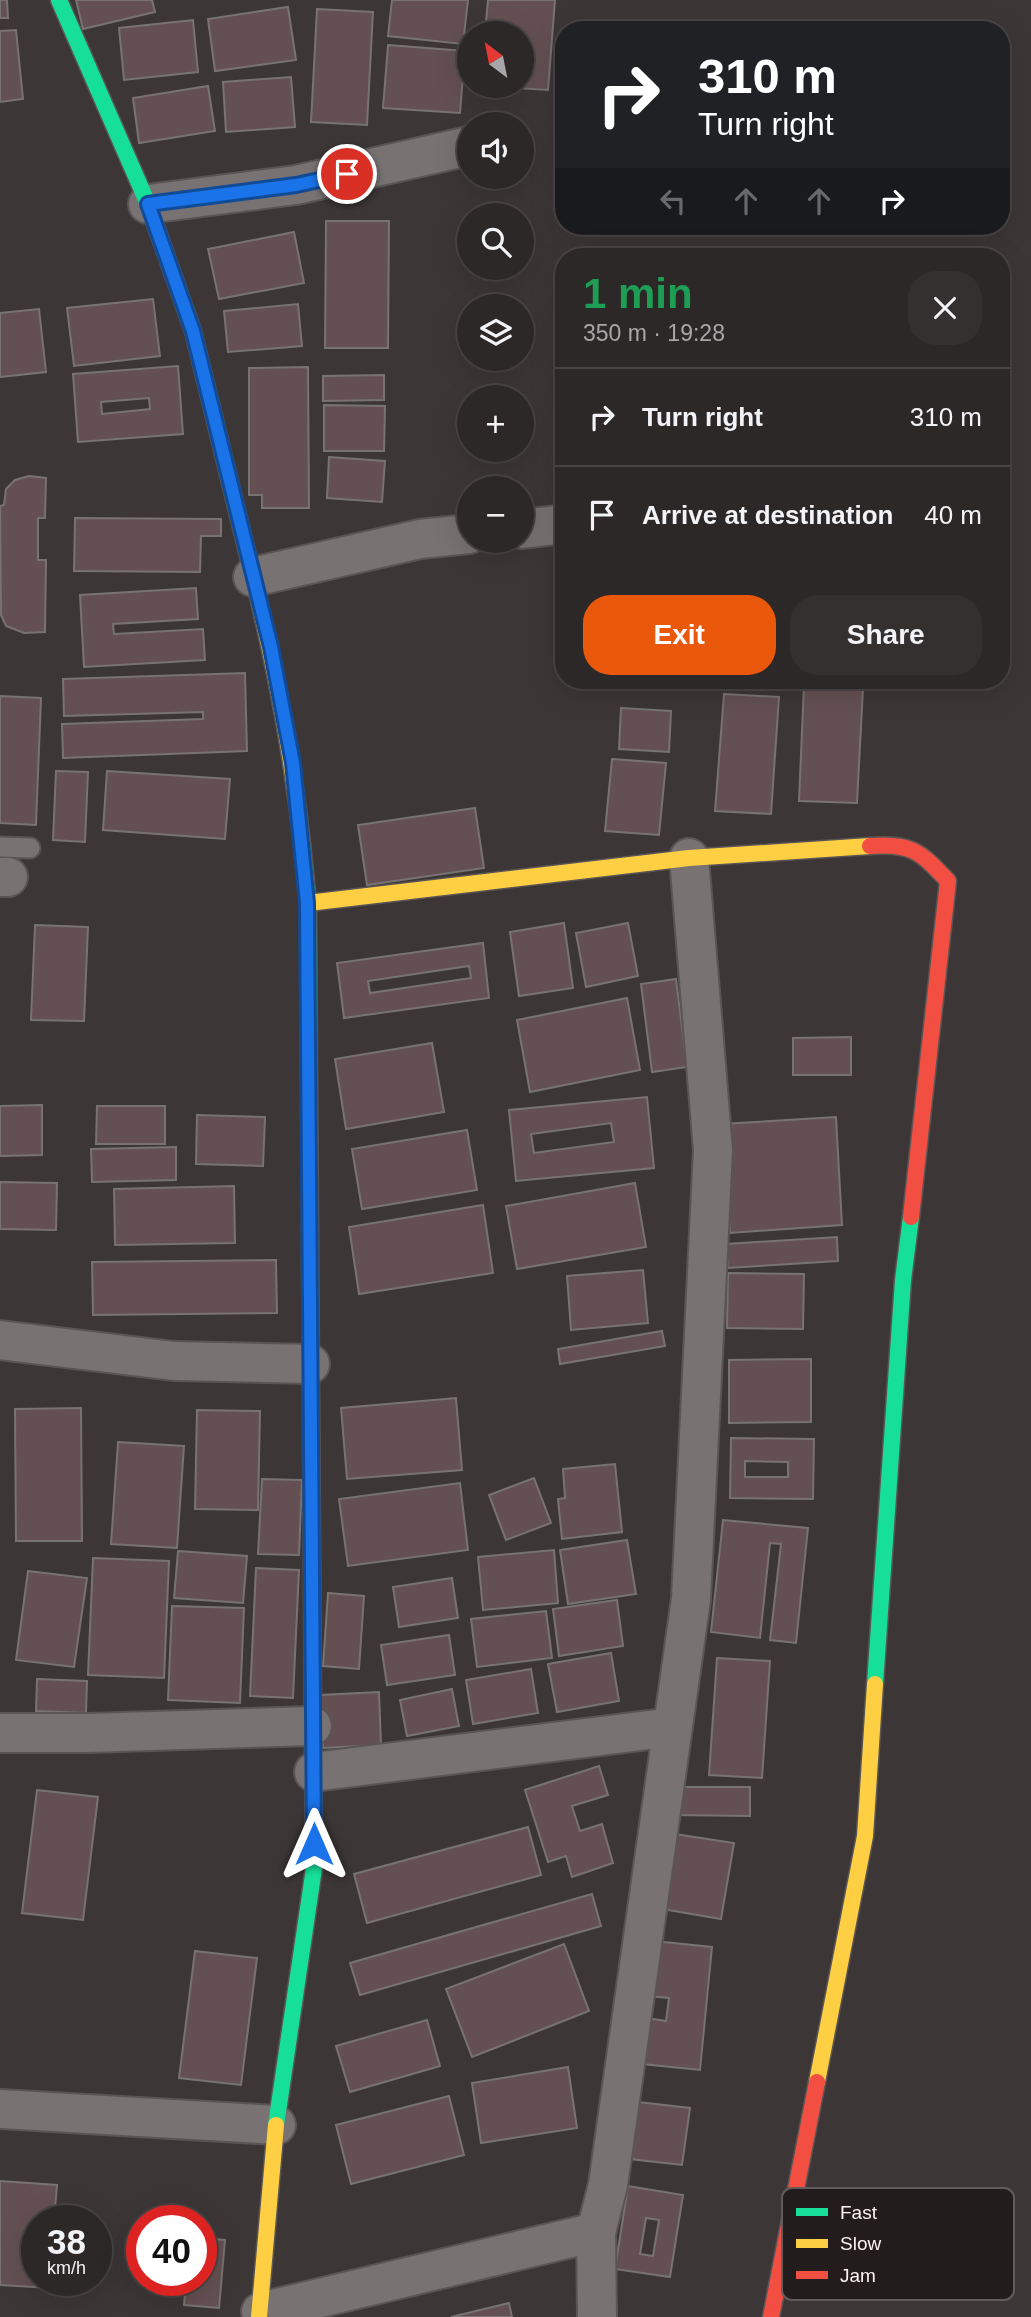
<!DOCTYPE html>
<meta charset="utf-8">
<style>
body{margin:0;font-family:Arial,sans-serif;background:#353030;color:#f1f3f6;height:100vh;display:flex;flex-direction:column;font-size:26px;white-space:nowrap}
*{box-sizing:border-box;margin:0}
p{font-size:23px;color:#a7a6a8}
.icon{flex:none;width:38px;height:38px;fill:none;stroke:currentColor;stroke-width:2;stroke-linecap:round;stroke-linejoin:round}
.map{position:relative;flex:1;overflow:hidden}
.panel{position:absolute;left:555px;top:248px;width:455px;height:441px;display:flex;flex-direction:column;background:#2d2828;border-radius:28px;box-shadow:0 7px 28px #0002,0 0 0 2px #484445}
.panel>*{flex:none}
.top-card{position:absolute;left:555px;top:21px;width:455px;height:214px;border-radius:28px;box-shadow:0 7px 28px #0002,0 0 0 2px #484445;background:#202124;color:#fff;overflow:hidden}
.needle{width:46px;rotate:328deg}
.buttons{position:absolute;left:457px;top:21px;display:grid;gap:14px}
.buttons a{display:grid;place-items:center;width:77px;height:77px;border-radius:50%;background:#2d2828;box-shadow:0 7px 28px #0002,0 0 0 2px #484445;font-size:35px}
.speed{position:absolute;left:21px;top:2205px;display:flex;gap:14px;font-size:35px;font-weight:700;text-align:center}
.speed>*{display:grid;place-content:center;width:91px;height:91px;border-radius:50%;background:#2d2828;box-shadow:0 7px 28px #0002,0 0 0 2px #484445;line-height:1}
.speed small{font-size:18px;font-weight:400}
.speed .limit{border:10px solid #d22;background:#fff;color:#111}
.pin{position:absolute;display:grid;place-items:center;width:60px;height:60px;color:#fff;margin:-30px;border:4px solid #fff;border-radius:50%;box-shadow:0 2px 7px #0007}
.me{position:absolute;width:77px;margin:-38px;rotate:0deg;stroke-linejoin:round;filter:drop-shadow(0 0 5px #0008)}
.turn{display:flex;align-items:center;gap:24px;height:147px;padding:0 28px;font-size:32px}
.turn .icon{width:91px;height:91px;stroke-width:2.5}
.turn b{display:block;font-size:49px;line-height:60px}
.lanes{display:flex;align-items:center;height:66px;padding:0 28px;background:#0003;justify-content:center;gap:35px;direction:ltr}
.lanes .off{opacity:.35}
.round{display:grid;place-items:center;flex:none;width:74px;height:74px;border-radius:28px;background:#353030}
.overview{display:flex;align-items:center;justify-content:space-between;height:119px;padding:0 28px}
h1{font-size:42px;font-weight:600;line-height:52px;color:#1e9e55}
.action{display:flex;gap:14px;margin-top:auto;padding:14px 28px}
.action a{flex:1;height:80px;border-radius:28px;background:#ea580c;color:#fff;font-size:28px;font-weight:600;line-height:80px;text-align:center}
.action a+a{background:#353030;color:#f1f3f6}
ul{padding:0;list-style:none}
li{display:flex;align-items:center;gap:21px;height:98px;padding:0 28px;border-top:2px solid #484445}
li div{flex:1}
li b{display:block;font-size:26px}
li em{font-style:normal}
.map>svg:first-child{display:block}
.building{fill:#645052;stroke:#787373;stroke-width:2;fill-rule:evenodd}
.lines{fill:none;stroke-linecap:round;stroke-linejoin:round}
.lane-casing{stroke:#5a5555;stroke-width:23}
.street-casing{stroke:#5a5555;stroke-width:42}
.fast-casing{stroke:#5a5555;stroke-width:19}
.slow-casing{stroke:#5a5555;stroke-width:19}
.jam-casing{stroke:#5a5555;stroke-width:19}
.lane{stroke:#787272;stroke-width:19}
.street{stroke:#787272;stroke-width:38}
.fast{stroke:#16e098;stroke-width:16}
.slow{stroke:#ffcf43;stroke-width:16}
.jam{stroke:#f24e42;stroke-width:16}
.route-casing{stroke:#114b97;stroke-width:18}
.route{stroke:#1a73e8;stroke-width:12}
.key{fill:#221c1c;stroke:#635c5c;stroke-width:2}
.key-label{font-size:19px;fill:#faf2f2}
</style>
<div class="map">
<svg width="1031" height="2317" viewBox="0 0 1031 2317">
<rect width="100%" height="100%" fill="#3c3636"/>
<path class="building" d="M0 0H7L8 18H0Z
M76 0H152L155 12 83 29Z
M392 0H468L463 44 388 36Z
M488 0H555L548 90 485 86H522V33H485Z
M288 7 296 60 215 71 208 19Z
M317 9 373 12 367 125 311 122Z
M193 20 198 72 124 80 119 28Z
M16 30 23 99 0 102V31Z
M388 45 465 51 460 113 383 108Z
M291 77 295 127 226 132 223 82Z
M208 86 215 131 139 143 133 98Z
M326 221H389L388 348H325Z
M294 232 304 283 219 299 208 249Z
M153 299 160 356 74 366 67 308Z
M298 304 302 346 228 352 224 311Z
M39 309 46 372 0 377V313Z
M178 366 183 434 78 442 73 374ZM149 398 150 409 102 414 101 402Z
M308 367 309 508H262V495H249V368Z
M384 375V400L323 401V376Z
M324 405 385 406 384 451H324Z
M329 457 385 461 382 502 327 498Z
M29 476 46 478 45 518H38V560H46L45 632 24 633 6 626 1 615 0 506 4 505 6 489 15 480Z
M75 518 221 519V536H201L200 572 74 571Z
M196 588 198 619 113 624 114 634 203 629 205 660 84 667 80 595Z
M245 673 247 751 63 758 62 724 203 719V712L64 716 63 679Z
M804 685 863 688 857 803 799 801Z
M724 694 779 697 771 814 715 811Z
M0 696 41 698 36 825 0 823Z
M621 708 671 711 669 752 619 749Z
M612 759 666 763 659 835 605 831Z
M56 771 88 772 85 842 53 840Z
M107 771 230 779 225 839 103 830Z
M475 808 484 868 367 885 358 825Z
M564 923 573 988 519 996 510 932Z
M628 923 638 976 586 987 576 933Z
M35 925 88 927 84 1021 31 1020Z
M483 943 489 998 344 1018 337 963ZM469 966 471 978 370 993 368 981Z
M676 979 687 1067 652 1072 641 984Z
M627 998 640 1070 530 1092 517 1020Z
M851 1037V1075H793V1038Z
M432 1043 444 1112 346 1129 335 1059Z
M647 1097 654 1168 516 1181 509 1110ZM611 1123 614 1142 534 1153 531 1134Z
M42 1105V1155L0 1156V1106Z
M97 1106H165V1144H96Z
M197 1115 265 1117 263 1166 196 1164Z
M836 1117 842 1225 730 1233 722 1124Z
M467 1130 477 1190 362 1209 352 1149Z
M176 1147V1180L92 1182 91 1149Z
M0 1182 57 1183 56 1230 0 1229Z
M635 1183 646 1247 517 1269 506 1206Z
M234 1186 235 1243 115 1245 114 1189Z
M483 1205 493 1273 359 1294 349 1227Z
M837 1237 838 1261 728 1268 726 1244Z
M276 1260 277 1313 93 1315 92 1262Z
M643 1270 648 1323 571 1330 567 1276Z
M728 1273 804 1274 803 1329 727 1328Z
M662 1331 665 1346 560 1364 558 1349Z
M811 1359V1422L729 1423V1360Z
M456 1398 462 1470 347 1479 341 1408Z
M81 1408 82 1541H16L15 1409Z
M197 1410 260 1411 258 1510 195 1509Z
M731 1438 814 1439 813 1499 730 1498ZM745 1461 788 1462V1477H745Z
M118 1442 184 1446 177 1548 111 1544Z
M615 1464 622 1532 562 1539 558 1499 565 1498 563 1469Z
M534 1478 551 1523 506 1540 489 1495Z
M262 1479 302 1480 299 1555 258 1554Z
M460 1483 468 1550 348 1566 339 1499Z
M723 1520 808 1528 796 1643 770 1640 781 1544 770 1543 760 1638 711 1632Z
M627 1540 636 1594 568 1604 560 1550Z
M554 1550 558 1603 483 1610 478 1557Z
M178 1551 247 1556 243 1603 174 1598Z
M93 1558 169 1561 164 1678 88 1675Z
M256 1568 299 1570 293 1698 250 1696Z
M28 1571 87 1578 74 1667 16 1660Z
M452 1578 458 1618 399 1627 393 1587Z
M328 1593 364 1596 359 1669 323 1666Z
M617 1600 623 1646 559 1656 553 1609Z
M172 1606 244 1608 240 1703 168 1700Z
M546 1611 552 1658 477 1667 471 1619Z
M449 1635 455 1675 387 1685 381 1645Z
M611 1653 619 1701 557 1712 548 1664Z
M717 1658 770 1661 762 1778 709 1775Z
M531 1669 538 1713 473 1724 466 1680Z
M37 1679 87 1681 86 1713 36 1711Z
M452 1689 459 1726 407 1736 400 1700Z
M379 1692 381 1745 323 1748 320 1695Z
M599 1766 608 1795 572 1806 580 1831 602 1824 613 1863 572 1877 566 1856 548 1862 525 1790Z
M671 1787H750V1816L670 1815Z
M37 1790 98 1797 83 1920 22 1913Z
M528 1827 541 1875 367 1923 354 1874Z
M675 1834 734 1843 721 1919 662 1909Z
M592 1894 601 1926 360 1995 350 1963Z
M654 1941 712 1947 700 2070 642 2064 647 2018 666 2021 669 1998 648 1996Z
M564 1944 589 2011 472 2057 446 1989Z
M195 1951 257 1958 241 2085 179 2078Z
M427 2020 440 2066 350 2092 336 2046Z
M568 2067 577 2128 481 2143 472 2083Z
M449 2096 464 2155 351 2184 336 2125Z
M638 2102 690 2108 682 2165 630 2159Z
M0 2181 57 2185 54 2221H37V2280H50L49 2288 0 2285Z
M628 2186 683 2195 670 2277 615 2269ZM646 2218 659 2220 653 2256 640 2254Z
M201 2238 225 2240 219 2308 184 2305 186 2280H201Z
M509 2303 512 2317H451Z"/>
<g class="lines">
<defs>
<path id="lane" d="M0 847 30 848"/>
<path id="street" d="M148 204 296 185 469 146
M522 529 564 524
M253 577 420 539 469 534
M0 877H8
M0 1340 174 1361 310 1364
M0 1733H88L312 1726
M314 1772 673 1727
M0 2109 276 2125
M261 2312 596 2232
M597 2317 596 2232 608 2185 691 1599 713 1150 689 858"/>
<path id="fast" d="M59 0 148 204 193 331 253 576
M302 844 308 903 310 1232
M875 1684 903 1280 911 1217
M276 2125 314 1868 312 1566"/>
<path id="slow" d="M253 576C275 665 292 753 302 844
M308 903 689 858 870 846
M310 1232 312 1566
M817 2082 865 1836 875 1684
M259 2317 276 2125"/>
<path id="jam" d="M870 846C911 843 920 851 948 881L911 1217
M771 2317 817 2082"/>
</defs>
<use href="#lane" class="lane-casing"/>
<use href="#street" class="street-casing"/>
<use href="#fast" class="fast-casing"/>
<use href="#slow" class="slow-casing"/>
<use href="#jam" class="jam-casing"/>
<use href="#lane" class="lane"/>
<use href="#street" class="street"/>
<use href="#fast" class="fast"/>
<use href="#slow" class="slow"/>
<use href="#jam" class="jam"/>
</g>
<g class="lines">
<defs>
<path id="route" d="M314 1844 307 903 293 763 271 647 193 331 148 204 296 185 347 174"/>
</defs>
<use href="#route" class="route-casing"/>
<use href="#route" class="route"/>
</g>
<rect x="782" y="2188" width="232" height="112" rx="10" class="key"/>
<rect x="796" y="2208" width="32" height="8" fill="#16e098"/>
<rect x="796" y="2239" width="32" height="9" fill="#ffcf43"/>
<rect x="796" y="2271" width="32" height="8" fill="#f24e42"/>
<g class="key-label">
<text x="840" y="2219">Fast</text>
<text x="840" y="2250">Slow</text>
<text x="840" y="2282">Jam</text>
</g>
</svg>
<div class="buttons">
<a><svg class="needle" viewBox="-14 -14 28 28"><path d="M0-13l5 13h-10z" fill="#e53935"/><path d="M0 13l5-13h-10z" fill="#a7a6a8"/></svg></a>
<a><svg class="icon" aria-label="sound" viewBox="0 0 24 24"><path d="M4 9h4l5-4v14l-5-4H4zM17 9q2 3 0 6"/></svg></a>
<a><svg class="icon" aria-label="search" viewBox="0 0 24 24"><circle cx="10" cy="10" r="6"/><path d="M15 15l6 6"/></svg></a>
<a><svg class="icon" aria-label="layers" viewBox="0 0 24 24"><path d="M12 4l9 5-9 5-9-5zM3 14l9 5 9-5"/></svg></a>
<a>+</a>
<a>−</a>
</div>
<div class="speed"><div>38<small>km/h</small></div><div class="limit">40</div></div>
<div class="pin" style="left:347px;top:174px;background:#d93025"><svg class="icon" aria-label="arrive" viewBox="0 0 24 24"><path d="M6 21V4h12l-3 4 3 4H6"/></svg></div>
<svg class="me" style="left:314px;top:1844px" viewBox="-20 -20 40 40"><path d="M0-17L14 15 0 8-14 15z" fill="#1a73e8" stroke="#fff" stroke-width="4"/></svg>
<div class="top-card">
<div class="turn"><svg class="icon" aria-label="right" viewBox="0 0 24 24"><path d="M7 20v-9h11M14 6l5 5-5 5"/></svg><div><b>310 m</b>Turn right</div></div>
<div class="lanes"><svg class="icon off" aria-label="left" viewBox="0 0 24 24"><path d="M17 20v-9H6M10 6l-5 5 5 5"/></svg><svg class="icon off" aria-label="ahead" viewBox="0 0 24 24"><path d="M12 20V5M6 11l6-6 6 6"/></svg><svg class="icon off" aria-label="ahead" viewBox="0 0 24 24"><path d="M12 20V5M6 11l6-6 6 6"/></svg><svg class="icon" aria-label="right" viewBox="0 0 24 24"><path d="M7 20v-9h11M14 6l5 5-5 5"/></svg></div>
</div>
<section class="panel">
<div class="overview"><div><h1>1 min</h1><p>350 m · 19:28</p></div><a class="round"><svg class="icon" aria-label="close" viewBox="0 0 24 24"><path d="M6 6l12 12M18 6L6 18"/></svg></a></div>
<ul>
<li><svg class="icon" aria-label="right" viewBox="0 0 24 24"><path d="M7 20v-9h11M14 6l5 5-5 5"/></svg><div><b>Turn right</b></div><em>310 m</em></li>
<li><svg class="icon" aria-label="arrive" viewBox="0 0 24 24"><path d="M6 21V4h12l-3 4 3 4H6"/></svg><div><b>Arrive at destination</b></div><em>40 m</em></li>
</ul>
<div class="action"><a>Exit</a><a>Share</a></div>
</section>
</div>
